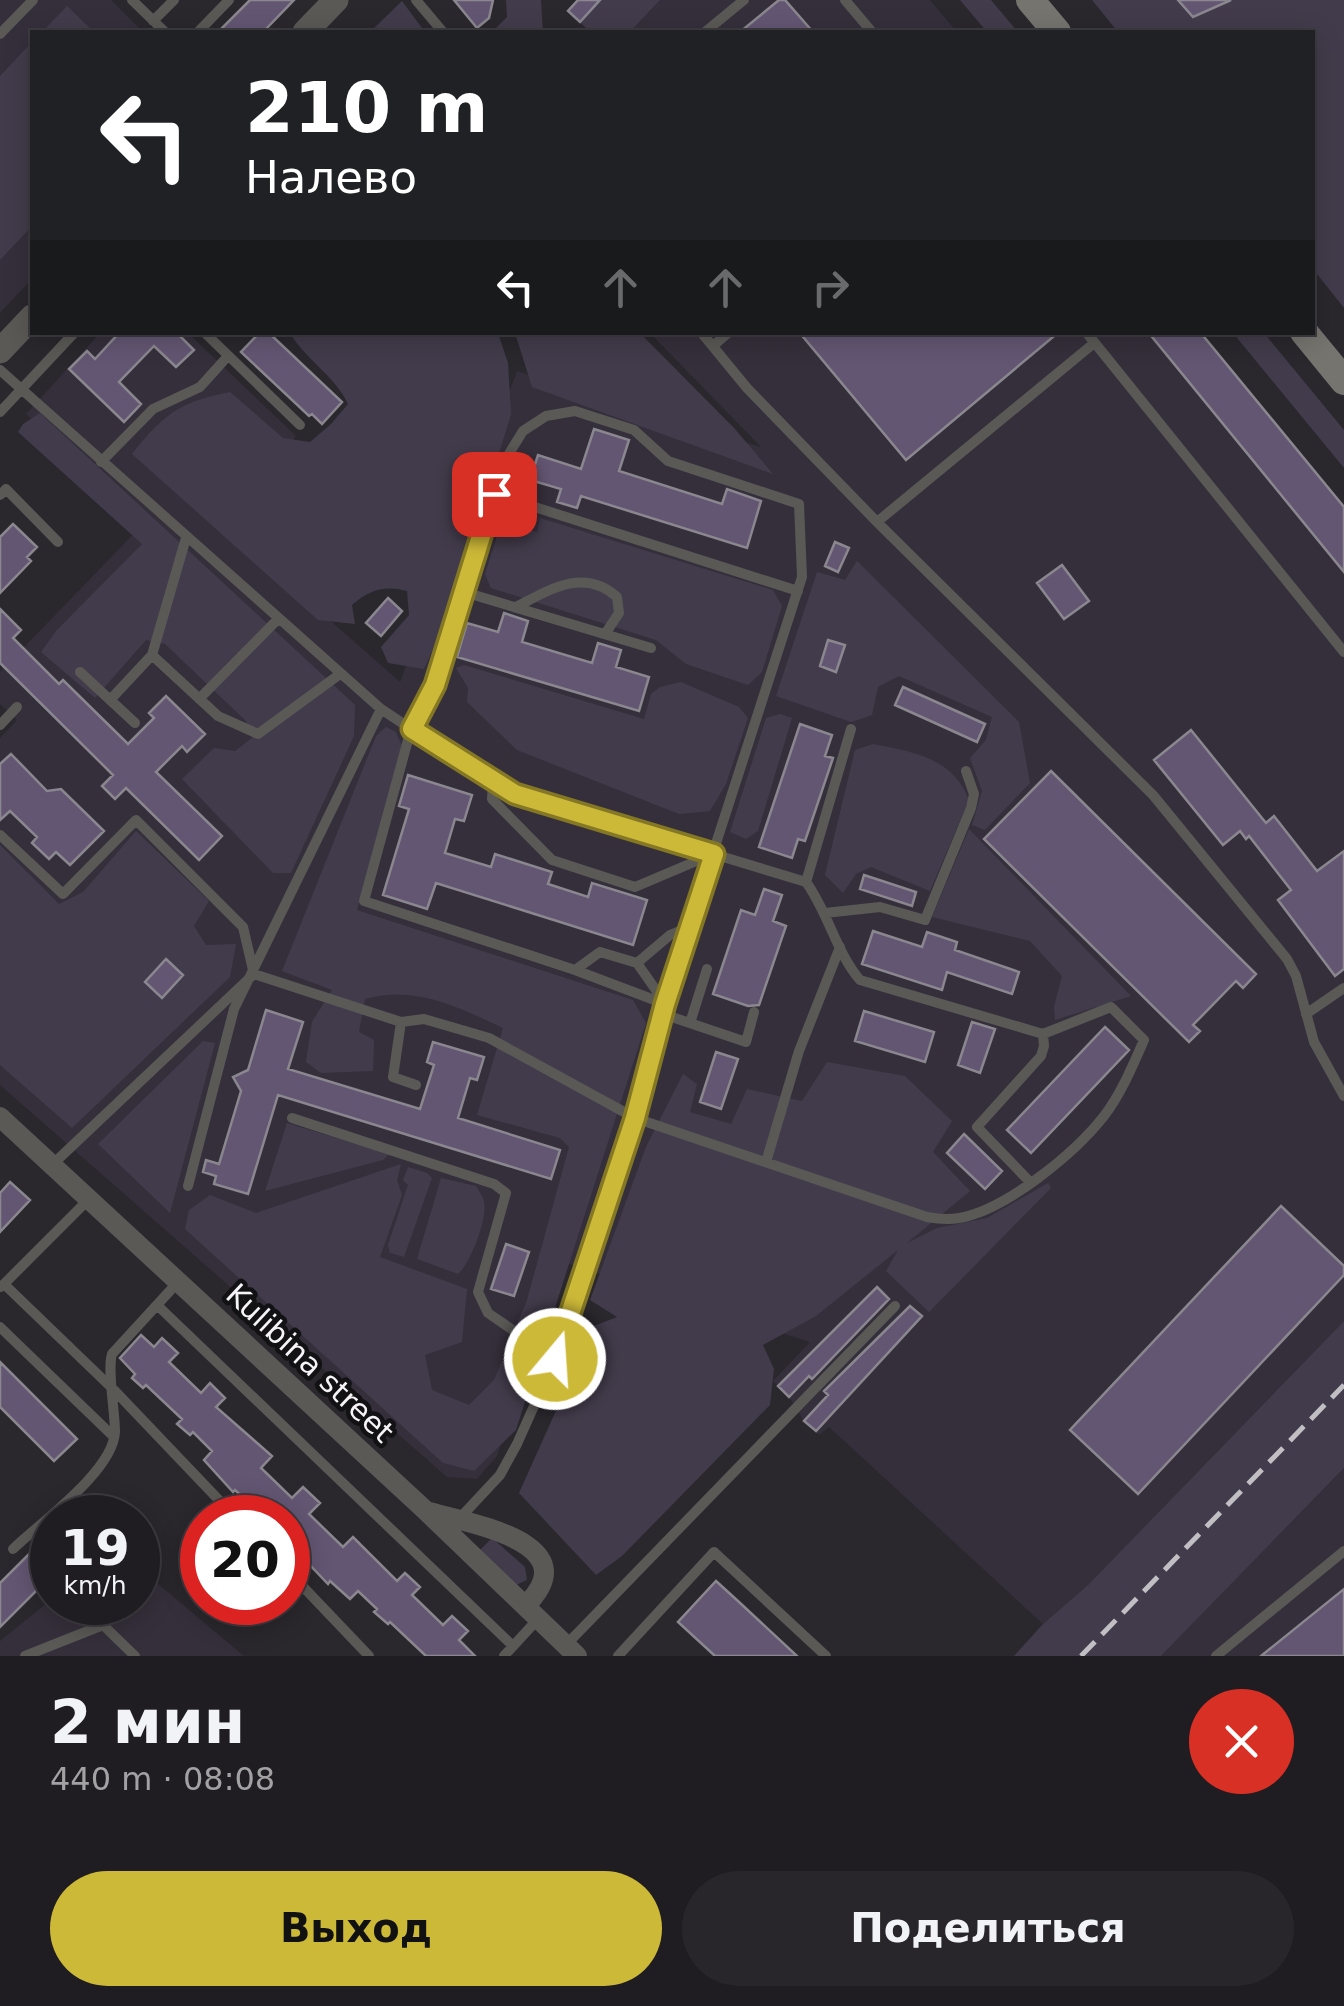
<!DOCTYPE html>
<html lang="ru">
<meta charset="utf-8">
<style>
body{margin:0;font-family:"DejaVu Sans",sans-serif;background:#28262a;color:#f1f3f6;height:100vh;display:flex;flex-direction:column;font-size:38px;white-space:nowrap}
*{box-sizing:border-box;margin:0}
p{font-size:32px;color:#a2a2a5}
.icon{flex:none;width:55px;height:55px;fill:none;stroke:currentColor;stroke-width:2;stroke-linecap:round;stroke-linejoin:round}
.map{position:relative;height:1656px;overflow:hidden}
.drawer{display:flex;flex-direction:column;background:#201d22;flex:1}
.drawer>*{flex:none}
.guide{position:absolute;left:30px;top:30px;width:1285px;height:305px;border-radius:0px;box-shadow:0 5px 25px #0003,0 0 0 2px #3d3b40;background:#202124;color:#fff;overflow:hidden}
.speed{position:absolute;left:30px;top:1495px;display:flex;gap:20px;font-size:50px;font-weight:700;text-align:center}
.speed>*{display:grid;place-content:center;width:130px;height:130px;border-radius:50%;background:#201d22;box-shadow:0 5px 25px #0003,0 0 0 2px #3d3b40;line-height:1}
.speed small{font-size:25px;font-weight:400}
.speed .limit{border:15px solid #d22;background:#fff;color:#111}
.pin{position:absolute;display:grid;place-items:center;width:85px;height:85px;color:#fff;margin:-42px;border-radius:20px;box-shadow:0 5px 15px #0006}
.me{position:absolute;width:110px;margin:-55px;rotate:18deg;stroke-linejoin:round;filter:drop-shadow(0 0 8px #0008)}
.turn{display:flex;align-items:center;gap:35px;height:210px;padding:0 50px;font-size:45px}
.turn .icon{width:130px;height:130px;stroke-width:2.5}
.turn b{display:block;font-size:70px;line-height:85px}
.lanes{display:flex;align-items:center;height:95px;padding:0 50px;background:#0003;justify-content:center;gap:50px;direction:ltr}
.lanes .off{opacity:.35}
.round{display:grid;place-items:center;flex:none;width:105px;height:105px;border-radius:52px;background:#28262a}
.head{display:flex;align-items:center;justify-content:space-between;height:170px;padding:0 50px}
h1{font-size:60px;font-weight:600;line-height:75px}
.primary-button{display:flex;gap:20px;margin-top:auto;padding:20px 50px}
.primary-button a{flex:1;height:115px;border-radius:60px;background:#cdb938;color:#111;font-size:40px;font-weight:600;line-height:115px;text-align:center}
.primary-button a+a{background:#28262a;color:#f1f3f6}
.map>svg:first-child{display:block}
.built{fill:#352f3b}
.green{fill:#423b4b}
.building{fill:#635673;stroke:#8a878f;stroke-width:2.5}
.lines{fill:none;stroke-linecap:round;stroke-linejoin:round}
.service{stroke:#5a5956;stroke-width:10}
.minor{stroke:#5a5956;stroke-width:20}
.tertiary{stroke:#5a5956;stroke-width:25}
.secondary{stroke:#75746f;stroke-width:28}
.rail{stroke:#c1bfc3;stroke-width:5;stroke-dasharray:20 10;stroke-linecap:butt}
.route-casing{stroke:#857824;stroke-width:25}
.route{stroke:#cdb938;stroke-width:18}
.labels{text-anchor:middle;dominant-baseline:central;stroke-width:9;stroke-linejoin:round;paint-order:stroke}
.street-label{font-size:30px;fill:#f6f4f8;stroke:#121113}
</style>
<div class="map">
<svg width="1344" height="1656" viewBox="0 0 1344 1656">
<rect width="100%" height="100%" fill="#2a272d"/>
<path class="built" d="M0 0H111L143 32H32V279L0 313Z
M660 0H930L957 32H630Z
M100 333H188L296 436 222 525 400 682 517 371 761 447 650 333H1200L1344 507V1321L1088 1585 1043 1624 829 1427 819 1435 804 1421 789 1397 773 1381 810 1342 563 1262 497 1456 477 1479 447 1477 0 1085V738L17 720 0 704V672L145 522 26 414Z
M1344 1468V1656H1161Z
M138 1567 244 1656H0V1641L52 1599V1602H138Z"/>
<path class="green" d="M506 0H541L543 32H492L507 17Z
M600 0H660L630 32H590L580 22Z
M960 0H991L1018 32H987Z
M1092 0H1344V308L1313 269 1312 32H1118Z
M402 1 425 32H370Z
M67 6 94 32H42Z
M32 42V226L0 260V76Z
M290 333H498L508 363 511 414 453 606 424 669 388 663 381 647 409 615 407 591C385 585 369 590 352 605L355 624 318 620 132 454C164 414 179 402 230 392L283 438 310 442 331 424 348 404C336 377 305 359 290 333Z
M515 333H640L735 429 773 474 532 387Z
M1233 333H1264L1344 430V468Z
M40 413 355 705 354 736 291 873H273L182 779 214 748 235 751 252 738 246 721 165 644 146 640 95 698 41 652 56 631 142 544 18 432 23 424Z
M516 510 528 514 524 529 537 532 540 518 773 590 782 606 762 672 748 685 686 664 656 640 491 588 485 574 503 517Z
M857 561 1019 722 1030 783 985 830 972 825 982 791 970 758 986 740 992 717 899 676 878 687 872 715 851 722 776 696 817 572 845 580Z
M464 665 644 719 651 694 660 687 681 682 739 707 748 718 726 784 710 811 679 814 517 750 467 702 468 688 456 668Z
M780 714 792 718 758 831 746 839 730 832 766 718Z
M386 727 396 732 402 746 357 910 633 1000 646 1023 516 1430 474 1471 443 1463 185 1229 189 1210 210 1195 256 1213 401 1164 397 1180 402 1195 380 1257 467 1289 462 1342 425 1355 432 1390 469 1405 494 1380 527 1300 569 1147 560 1138 477 1115 503 1028C458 1007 415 985 365 999L359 1032 374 1040 373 1071 321 1073 306 1062 312 1022 332 990 282 971 376 736Z
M873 744C914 752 953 758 969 800L930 891 871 867 856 874 843 893 825 875 855 750Z
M969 829 1131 996 1055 1020 1054 1007 1062 976 1030 941 932 917Z
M136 831 209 901 194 926 206 945 236 944 230 977 72 1128 0 1065V845L59 904 83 892Z
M203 1041 215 1043 170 1213 98 1144Z
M827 1062 905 1076 952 1121 933 1152 970 1191 907 1243 937 1228 987 1218 1048 1183 1051 1188 929 1312 886 1271 898 1250 816 1316 763 1345 774 1369 770 1405 622 1556 596 1575 519 1493 594 1326 617 1317 590 1300 646 1147 683 1074 697 1084 690 1112 731 1124 747 1089 802 1101Z
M287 1123 389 1154 383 1160 265 1191Z
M408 1167 427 1173 432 1178 404 1257 390 1253 388 1245 408 1185 403 1180Z
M441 1178 476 1186C478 1189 484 1198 484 1202 488 1218 470 1264 458 1274L417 1259Z
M1344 1321V1468L1161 1656H1014L1043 1624 1088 1585Z
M492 1538 525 1567 527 1580 516 1585 480 1550Z"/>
<path class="building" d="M250 0H294L263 32H218Z
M454 0H493L489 18 477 28Z
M578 0H600L580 22 568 11Z
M779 0H785L813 32H740Z
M1178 0H1231L1193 17Z
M120 332H176L194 350 176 367 154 346 119 382 141 404 124 422 69 369 87 351 95 359Z
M260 332H268L342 402 322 424 312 414 309 416 241 352Z
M799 332H1059L906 460Z
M1148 332H1200L1344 507V572Z
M594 429 629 440 619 471 722 504 727 489 761 501 747 548 581 496 577 508 557 502 561 489 530 480 538 455 581 469Z
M13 524 37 547 27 557 31 561 0 593V537Z
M835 542 849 548 838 572 825 566Z
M1062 565 1089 601 1064 619 1037 583Z
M388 598 402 611 381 636 366 623Z
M0 609 21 630 13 638 59 684 63 680 128 744 154 718 149 713 166 696 205 734 187 752 182 746 156 772 222 836 199 860 126 788 115 799 102 786 113 775 0 663Z
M504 613 528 621 522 642 592 663 598 643 621 650 616 667 649 677 639 711 457 657 467 623 498 632Z
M828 640 845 645 836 672 820 666Z
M903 687 985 724 977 742 895 705Z
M800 724 832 735 825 756 833 758 805 841 798 839 792 858 759 847Z
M1191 730 1266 823 1274 816 1317 871 1344 851V969L1335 976 1278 900 1291 890 1249 836 1246 839 1240 831 1223 845 1154 760Z
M11 754 47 791 61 789 104 831 70 865 56 852 49 859 32 843 37 837 10 811 0 820V764Z
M1051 771 1256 974 1243 988 1236 981 1193 1025 1200 1031 1189 1042 984 839Z
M408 775 472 795 464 821 455 819 445 853 491 867 495 854 552 872 548 884 588 897 592 883 647 900 633 945 436 883 427 909 383 895 409 809 399 806Z
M864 875 916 892 912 906 860 889Z
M764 889 782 895 773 921 786 926 759 1005 748 1006 713 994 741 910 755 915Z
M873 931 922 947 927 932 957 942 955 950 1019 972 1012 994 947 972 942 990 862 964Z
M166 959 183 975 162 998 145 982Z
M266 1010 303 1022 288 1069 420 1109 434 1065 427 1062 433 1042 484 1057 477 1080 470 1078 458 1118 560 1150 551 1179 278 1095 248 1194 214 1184 216 1176 203 1172 206 1160 219 1164 241 1091 233 1077 248 1070Z
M864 1011 934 1032 925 1062 855 1041Z
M972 1022 995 1029 980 1073 958 1065Z
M1105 1027 1129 1050 1031 1153 1007 1130Z
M716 1052 738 1059 721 1109 700 1102Z
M964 1134 1002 1171 985 1189 947 1153Z
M10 1182 30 1200 0 1232V1193Z
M1281 1206 1344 1266V1275L1138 1494 1070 1430Z
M506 1244 529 1252 514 1296 491 1289Z
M877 1287 889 1299 812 1379 809 1376 789 1397 778 1386Z
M910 1306 922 1316 816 1431 804 1421 828 1395 824 1391Z
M141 1335 154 1347 162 1338 178 1353 169 1362 201 1393 210 1383 225 1398 216 1407 272 1456 261 1468 292 1498 303 1487 320 1503 309 1514 343 1547 353 1537 397 1581 405 1573 420 1587 412 1595 443 1625 452 1616 468 1631 459 1640 475 1656H426L390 1622 388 1624 374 1612 377 1609 358 1591 350 1599 330 1581 328 1584 288 1542V1518H265L235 1490 233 1492 204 1460 212 1451 193 1432 190 1435 177 1424 182 1419 146 1385 143 1388 132 1378 135 1374 120 1358Z
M0 1362 77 1439 54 1461 0 1407Z
M52 1531V1575L0 1627V1583Z
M716 1581 739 1602 797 1656H715L678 1622Z
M1344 1589V1656H1261Z"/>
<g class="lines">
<path class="service" d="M132 0 165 32
M416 0 443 32
M845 0 872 32
M153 21 174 0
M198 32 229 0
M705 32 744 0
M0 34 33 0
M204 332 300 425
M701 332 747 388 877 522 1153 795 1287 959 1296 976 1314 1042 1344 1096
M1086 332 1344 652
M713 346 729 332
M0 370 381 709 493 783 515 794 806 882C828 912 836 952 860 980L1043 1034 1111 1007 1144 1040C1133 1065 1121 1094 1104 1116 1075 1153 1006 1210 959 1218 948 1220 938 1219 927 1217L635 1118 489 1038 424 1019 401 1022 254 974
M0 412 75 332
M101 462 153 409 200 387 228 356
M494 494 798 591
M0 495 6 489 58 542
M877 522 1093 344
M186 538 152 655 218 716 258 734 340 674
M464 592 651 648
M516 607C549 590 584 567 617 597L619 613 605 634
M80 672 135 723
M199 699 279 618
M110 700 152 655
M0 725 17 707
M493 783 492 799 552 860 635 887 713 854
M0 835 63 894 136 820 243 927 254 974 53 1164
M806 882 851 729
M825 913 880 907 925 920 971 808 974 794 966 771
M637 963 665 1003
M575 970 600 952 637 963 670 935 689 927
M663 1014 746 1042 754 1012
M1306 1014 1344 988
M401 1022 393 1077 416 1085
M690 1023 707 969
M292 1118 494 1184 506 1193 478 1292 488 1313 555 1359
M766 1162 799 1051 840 947
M1030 1182 977 1127 1041 1056 1044 1046 1043 1034
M188 1186 234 1009 381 709
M4 1284 114 1390 236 1518
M1 1287 89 1199
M157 1305 513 1646
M0 1327 114 1437
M459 1519 500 1475 517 1444 555 1359 635 1118 689 927 802 577 799 504 668 461 634 430 575 411 546 416 523 431 507 457 435 685 411 729 364 901 575 970 665 1004
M13 1549C41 1522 113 1471 115 1432 115 1411 107 1370 112 1354L178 1282
M288 1571 369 1656
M566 1645 895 1306
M25 1656 103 1625 135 1656
M504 1656 538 1619
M618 1656 714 1552 826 1656
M1216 1656 1344 1551"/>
<path class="minor" d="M0 1117 425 1510 577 1656
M430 1512C471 1524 590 1543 525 1606"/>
<path class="tertiary" d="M305 32 336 0
M0 351 32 317"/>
<path class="secondary" d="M1030 0 1057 32
M1304 332 1344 381"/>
<path class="rail" d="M1081 1656 1344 1385"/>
</g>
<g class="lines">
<defs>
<path id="route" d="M494 494 435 685 412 729 515 794 714 854 665 1004 635 1118 555 1359"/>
</defs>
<use href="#route" class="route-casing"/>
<use href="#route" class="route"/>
</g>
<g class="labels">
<g class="street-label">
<text transform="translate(310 1363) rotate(43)">Kulibina street</text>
</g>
</g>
</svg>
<div class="speed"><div>19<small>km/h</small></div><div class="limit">20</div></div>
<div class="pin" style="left:494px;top:494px;background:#d93025"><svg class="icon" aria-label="arrive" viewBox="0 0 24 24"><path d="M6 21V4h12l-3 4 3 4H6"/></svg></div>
<svg class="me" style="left:555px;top:1359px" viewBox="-20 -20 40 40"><circle r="17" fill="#cdb938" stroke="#fff" stroke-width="3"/><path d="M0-11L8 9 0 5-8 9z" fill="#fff"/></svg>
<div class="guide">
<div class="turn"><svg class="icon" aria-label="left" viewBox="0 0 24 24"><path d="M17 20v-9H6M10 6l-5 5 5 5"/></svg><div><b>210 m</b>Налево</div></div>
<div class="lanes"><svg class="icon" aria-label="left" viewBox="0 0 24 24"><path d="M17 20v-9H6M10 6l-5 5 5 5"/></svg><svg class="icon off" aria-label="ahead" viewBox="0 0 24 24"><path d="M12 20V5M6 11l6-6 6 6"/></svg><svg class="icon off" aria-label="ahead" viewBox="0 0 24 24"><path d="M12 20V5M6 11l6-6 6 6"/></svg><svg class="icon off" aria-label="right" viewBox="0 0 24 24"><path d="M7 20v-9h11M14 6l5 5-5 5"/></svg></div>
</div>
</div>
<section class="drawer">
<div class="head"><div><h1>2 мин</h1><p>440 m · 08:08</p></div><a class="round" style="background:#d93025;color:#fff"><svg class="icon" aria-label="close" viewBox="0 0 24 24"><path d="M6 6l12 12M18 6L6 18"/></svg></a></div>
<div class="primary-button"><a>Выход</a><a>Поделиться</a></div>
</section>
